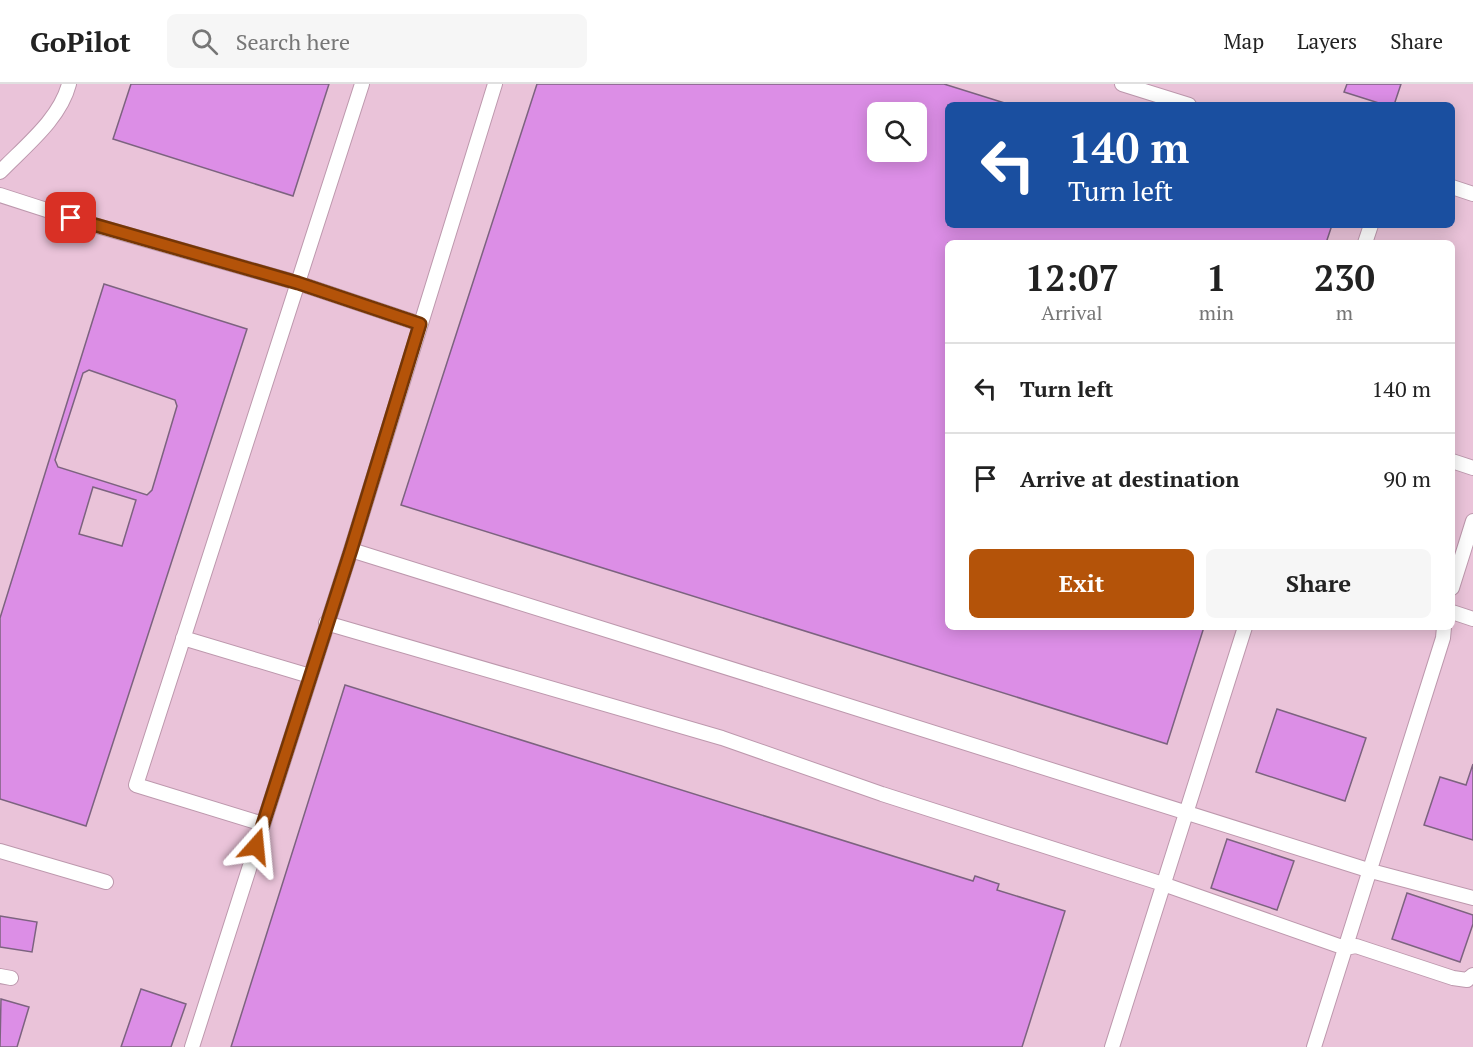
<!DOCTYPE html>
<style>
body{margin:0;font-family:"PT Serif",serif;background:#f6f6f6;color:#222;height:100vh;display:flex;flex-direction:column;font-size:22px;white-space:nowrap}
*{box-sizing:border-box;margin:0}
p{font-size:20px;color:#767676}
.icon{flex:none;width:33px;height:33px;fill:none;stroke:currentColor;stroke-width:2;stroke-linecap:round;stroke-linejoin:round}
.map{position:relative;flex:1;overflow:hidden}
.side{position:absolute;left:945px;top:156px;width:510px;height:390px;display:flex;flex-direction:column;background:#fff;border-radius:9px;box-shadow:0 3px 15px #0003}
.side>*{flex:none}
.guide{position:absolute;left:945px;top:18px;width:510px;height:126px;border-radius:9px;box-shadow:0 3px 15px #0003;background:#1a4fa0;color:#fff;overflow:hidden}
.tools{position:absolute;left:867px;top:18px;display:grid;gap:12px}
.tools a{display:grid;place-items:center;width:60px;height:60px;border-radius:9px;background:#fff;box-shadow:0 3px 15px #0003;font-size:30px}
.pin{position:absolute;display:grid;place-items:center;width:51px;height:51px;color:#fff;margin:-26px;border-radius:12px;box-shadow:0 3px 9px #0006}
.me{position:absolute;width:66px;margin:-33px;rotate:18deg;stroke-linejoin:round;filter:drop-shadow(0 0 4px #0008)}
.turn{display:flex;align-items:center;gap:21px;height:126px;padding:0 24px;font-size:27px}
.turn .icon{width:78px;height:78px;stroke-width:2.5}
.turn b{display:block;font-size:42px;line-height:51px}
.eta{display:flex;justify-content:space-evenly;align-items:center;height:102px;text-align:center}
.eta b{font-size:36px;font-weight:800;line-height:42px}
.action{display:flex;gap:12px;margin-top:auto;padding:12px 24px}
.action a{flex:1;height:69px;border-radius:9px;background:#b45309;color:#fff;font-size:24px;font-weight:800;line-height:69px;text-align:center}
.action a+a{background:#f6f6f6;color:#222}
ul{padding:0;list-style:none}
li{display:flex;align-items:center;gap:18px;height:90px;padding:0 24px;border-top:2px solid #e0e0e0}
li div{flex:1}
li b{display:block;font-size:22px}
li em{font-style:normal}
header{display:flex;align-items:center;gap:36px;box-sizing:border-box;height:84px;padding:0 30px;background:#fff;border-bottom:2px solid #e0e0e0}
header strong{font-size:28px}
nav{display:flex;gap:33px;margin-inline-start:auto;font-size:21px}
.search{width:420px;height:54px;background:#f6f6f6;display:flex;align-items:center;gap:15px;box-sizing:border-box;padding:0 21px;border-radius:9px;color:#767676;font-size:22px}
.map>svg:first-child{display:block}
.building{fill:#dc8ee6;stroke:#7c637f;stroke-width:1.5;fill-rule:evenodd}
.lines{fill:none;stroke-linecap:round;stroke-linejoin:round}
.service-casing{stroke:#bd98ad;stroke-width:16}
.service{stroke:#fff;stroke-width:14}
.route-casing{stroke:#753606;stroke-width:15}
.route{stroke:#b45309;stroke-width:10}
</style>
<header>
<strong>GoPilot</strong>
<div class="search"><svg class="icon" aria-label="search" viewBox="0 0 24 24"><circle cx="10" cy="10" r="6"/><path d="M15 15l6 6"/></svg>Search here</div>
<nav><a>Map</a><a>Layers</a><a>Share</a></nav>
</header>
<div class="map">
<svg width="1473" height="963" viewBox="0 0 1473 963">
<rect width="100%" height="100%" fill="#eac3d9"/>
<path class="building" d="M131 0H329L293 112 113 55Z
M537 0H944L1011 21H948V141H1332L1326 159H948V543H1204L1167 660 401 421ZM878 28H916V68H878Z
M1347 0H1401L1394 21H1385L1344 8Z
M104 200 247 245 86 742 0 715V534ZM93 403 136 416 122 462 79 450Z
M89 286 175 316 177 322 152 406 147 411 58 383 55 376 83 289Z
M345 601 973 797 975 792 999 800 997 806 1065 827 1022 963H231Z
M1277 625 1366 654 1345 717 1256 688Z
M1473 680V756L1424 741 1440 693 1466 701Z
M1227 755 1294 777 1277 826 1211 804Z
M1407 809 1473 831V840L1460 878 1392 855Z
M0 832 37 838 32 868 0 863Z
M141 905 186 920 171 963H121Z
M1 915 29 923 17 963H0Z"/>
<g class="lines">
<defs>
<path id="service" d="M1122 0 1189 21
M0 88C25 62 60 35 69 0
M1452 103 1473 110
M0 111 90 140 298 199 420 240
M1365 159 1371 141
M1452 377 1473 384
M351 466 776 599 1371 787 1473 814
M1452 504 1473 437
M1452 528 1473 535
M326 539 722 654 882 710 1163 800 1345 864 1356 862 1453 894 1467 896 1473 891
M183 554 310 592
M263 740 136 701 362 0
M0 767 106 798
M0 892 11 894
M192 963 351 466 495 0
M1112 963 1245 543
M1314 963 1443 554 1444 543"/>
</defs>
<use href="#service" class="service-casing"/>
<use href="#service" class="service"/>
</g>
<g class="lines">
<defs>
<path id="route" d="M71 134 298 199 420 240 351 466 256 762"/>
</defs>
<use href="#route" class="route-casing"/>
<use href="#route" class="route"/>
</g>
</svg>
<div class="tools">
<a><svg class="icon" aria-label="search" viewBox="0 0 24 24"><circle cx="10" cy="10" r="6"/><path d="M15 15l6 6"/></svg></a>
</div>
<div class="pin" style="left:71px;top:134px;background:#d93025"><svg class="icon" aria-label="arrive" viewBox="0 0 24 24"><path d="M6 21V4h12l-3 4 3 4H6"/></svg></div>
<svg class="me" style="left:256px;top:762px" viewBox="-20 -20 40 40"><path d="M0-17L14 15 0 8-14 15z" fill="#b45309" stroke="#fff" stroke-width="4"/></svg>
<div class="guide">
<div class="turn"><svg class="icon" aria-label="left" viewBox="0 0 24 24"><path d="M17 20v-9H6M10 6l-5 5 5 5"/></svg><div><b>140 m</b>Turn left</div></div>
</div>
<section class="side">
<div class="eta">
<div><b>12:07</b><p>Arrival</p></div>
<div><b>1</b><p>min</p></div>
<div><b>230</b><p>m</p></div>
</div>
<ul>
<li><svg class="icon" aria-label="left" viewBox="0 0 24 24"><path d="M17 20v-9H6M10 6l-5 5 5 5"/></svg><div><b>Turn left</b></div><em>140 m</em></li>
<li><svg class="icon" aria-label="arrive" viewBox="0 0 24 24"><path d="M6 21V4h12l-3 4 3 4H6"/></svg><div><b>Arrive at destination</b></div><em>90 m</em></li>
</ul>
<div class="action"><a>Exit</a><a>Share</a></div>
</section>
</div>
